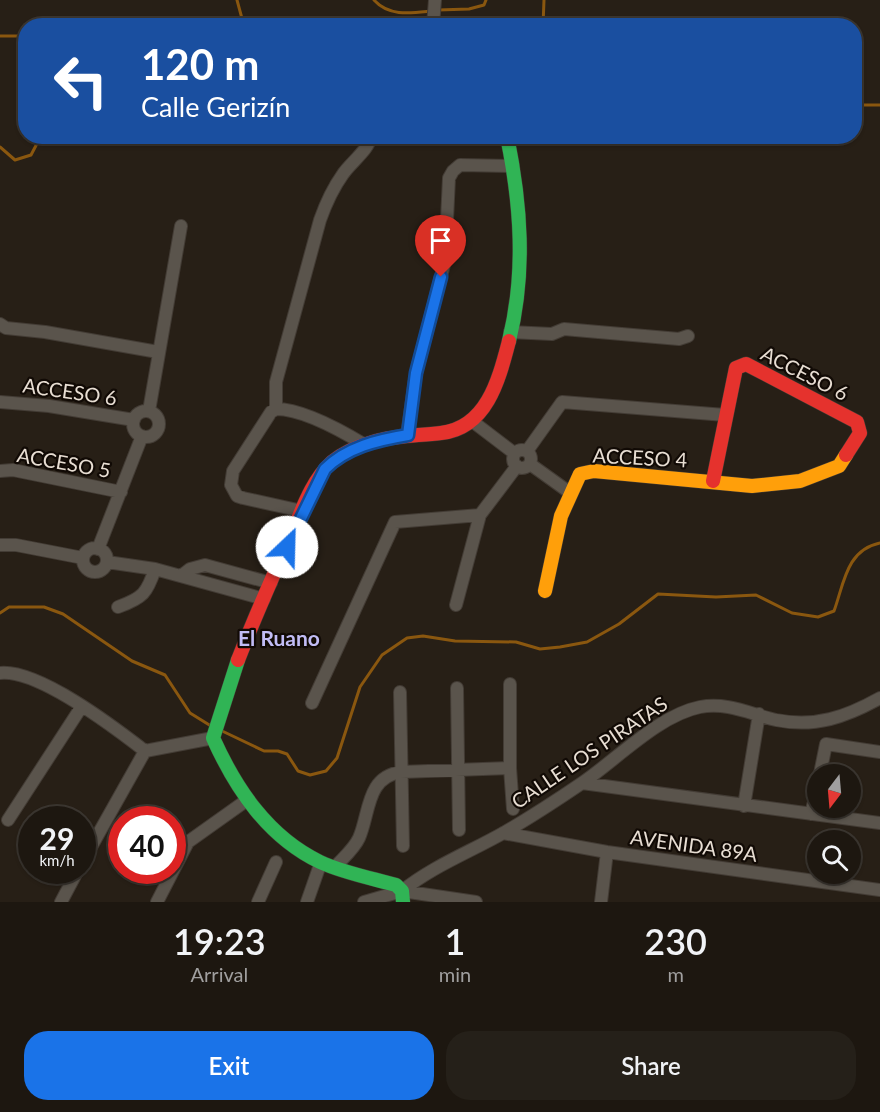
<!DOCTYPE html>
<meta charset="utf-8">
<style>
body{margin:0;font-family:Lato,sans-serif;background:#252019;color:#f1f3f6;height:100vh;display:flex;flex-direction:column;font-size:22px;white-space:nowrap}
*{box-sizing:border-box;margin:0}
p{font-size:20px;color:#a09f9f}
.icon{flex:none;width:33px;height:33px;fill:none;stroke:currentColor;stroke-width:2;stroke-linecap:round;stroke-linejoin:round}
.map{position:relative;height:902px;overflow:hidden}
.sheet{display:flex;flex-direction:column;background:#1d1710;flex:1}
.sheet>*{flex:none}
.guide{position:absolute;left:18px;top:18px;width:844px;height:126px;border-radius:24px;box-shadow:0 2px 4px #0004,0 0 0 2px #3b3630;background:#1a4fa0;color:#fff;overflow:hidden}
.needle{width:39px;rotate:196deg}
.controls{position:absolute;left:807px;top:764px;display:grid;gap:12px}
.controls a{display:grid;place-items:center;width:54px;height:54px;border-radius:50%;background:#1d1710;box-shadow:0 2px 4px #0004,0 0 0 2px #3b3630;font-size:30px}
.speed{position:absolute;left:18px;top:806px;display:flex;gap:12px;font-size:30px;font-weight:700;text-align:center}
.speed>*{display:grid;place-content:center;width:78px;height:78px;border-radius:50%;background:#1d1710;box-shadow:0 2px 4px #0004,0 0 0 2px #3b3630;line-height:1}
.speed small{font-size:15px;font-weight:400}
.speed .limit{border:9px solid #d22;background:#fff;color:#111}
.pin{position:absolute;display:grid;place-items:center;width:51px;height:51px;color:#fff;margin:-62px -26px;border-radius:50% 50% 50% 0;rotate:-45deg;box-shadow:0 0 6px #0007}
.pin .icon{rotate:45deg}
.me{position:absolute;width:66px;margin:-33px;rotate:24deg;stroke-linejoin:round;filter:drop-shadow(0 0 4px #0008)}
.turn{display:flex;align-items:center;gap:21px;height:126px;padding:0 24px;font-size:27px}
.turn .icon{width:78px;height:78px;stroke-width:2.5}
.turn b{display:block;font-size:42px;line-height:51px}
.eta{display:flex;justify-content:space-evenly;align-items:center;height:102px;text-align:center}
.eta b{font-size:36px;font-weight:600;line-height:42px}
.button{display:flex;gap:12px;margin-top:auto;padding:12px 24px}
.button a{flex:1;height:69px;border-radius:24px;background:#1a73e8;color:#fff;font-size:24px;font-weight:600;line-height:69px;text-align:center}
.button a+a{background:#252019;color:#f1f3f6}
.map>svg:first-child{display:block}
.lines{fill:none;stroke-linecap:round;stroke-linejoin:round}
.stream{stroke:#8a570f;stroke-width:3}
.street-casing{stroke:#433c35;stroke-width:14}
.fast-casing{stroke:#433c35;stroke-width:15}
.slow-casing{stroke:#433c35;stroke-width:15}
.jam-casing{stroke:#433c35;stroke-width:15}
.street{stroke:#5a544c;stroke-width:12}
.fast{stroke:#30b455;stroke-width:14}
.slow{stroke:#ff9f0a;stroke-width:14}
.jam{stroke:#e5322d;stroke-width:14}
.route-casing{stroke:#114b97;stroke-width:15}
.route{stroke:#1a73e8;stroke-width:10}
.labels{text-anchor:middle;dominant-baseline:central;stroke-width:4.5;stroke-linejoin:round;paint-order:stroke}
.street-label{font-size:20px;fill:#e8ded3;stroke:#110a05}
.neighbourhood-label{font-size:21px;font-weight:bold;fill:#c1bcf5;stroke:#110a05}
</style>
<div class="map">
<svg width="880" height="902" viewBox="0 0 880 902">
<rect width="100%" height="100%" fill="#271f16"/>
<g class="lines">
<path class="stream" d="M237 0 244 26
M374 0C389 17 412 13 431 11
M438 10 469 9 484 5 486 0
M166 26 172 20 175 26
M543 26 544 0
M0 36H26
M855 105H880
M0 147 15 160 31 155 41 136
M0 613 9 607H44L63 614 132 661 165 675 190 713 211 726
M220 730 264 751H278L287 754 298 771 310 775 326 771 337 758 360 687 382 655 407 638 423 636 455 641 516 642 540 649 560 647 587 642 619 624 658 594 716 597 756 595 792 613 818 617 834 611C844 584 846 550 880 543"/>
<defs>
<path id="street" d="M433 26 435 0
M0 324 6 328 45 332 158 352
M510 332 552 334 564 329 679 339 688 336
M0 402 49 406 134 420
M276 409V382L320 220C326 203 333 188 343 174 351 162 369 150 371 136
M133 424a13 13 0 1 1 26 0a13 13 0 1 1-26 0Z
M149 411 181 226
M472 421 514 453
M407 435 416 373 445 261 449 178 453 171 460 165 513 166
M513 459a9 9 0 1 1 18 0a9 9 0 1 1-18 0Z
M527 451 562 402 725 415
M530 464 569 492
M0 471 13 470 121 492
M302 511 243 498 237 496 231 485 233 471 271 412 276 409C302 409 342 431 365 445
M0 545H16L83 558
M83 560a12 12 0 1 1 24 0a12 12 0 1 1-24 0Z
M98 549 142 436
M107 562 155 569 264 599
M181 576 190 569 205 565 271 583
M456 605 480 515
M118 607C143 598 147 593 155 569
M0 673C38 669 114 727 145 751L213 738
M510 684V768L513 809
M457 688 459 830
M400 692 403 846
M312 703 395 522 480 515 517 466
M820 774 826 744 880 752
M582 783 880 823
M744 806 759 714
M811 814 818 786
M8 820 82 706
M503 833 607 852 880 890
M82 863 145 751
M335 867C343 858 354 849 359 838 370 813 366 777 401 772L510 768
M402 891C433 866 470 852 505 832 531 817 557 800 582 783 616 760 659 715 700 707 728 702 750 714 776 720 815 728 846 717 880 698
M61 902 78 870
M157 902 188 842 247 800
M258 902 276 862
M307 902 321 862
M364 902 402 891 476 902
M601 902 607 852"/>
<path id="fast" d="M507 136C521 205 526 272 509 341
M238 660 213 738C236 789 268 837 320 862 344 873 371 878 396 885L402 891 403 902"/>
<path id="slow" d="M545 591 561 516 580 474 594 471 752 486 800 481 839 466 846 455"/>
<path id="jam" d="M713 481 736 368 746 364 857 422 860 433 846 455
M238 660C254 619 272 578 290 538 301 513 311 481 332 462 344 452 359 446 373 442 396 435 418 436 441 433 487 428 499 379 509 341"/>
</defs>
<use href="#street" class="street-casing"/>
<use href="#fast" class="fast-casing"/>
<use href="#slow" class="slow-casing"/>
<use href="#jam" class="jam-casing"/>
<use href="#street" class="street"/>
<use href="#fast" class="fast"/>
<use href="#slow" class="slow"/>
<use href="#jam" class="jam"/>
</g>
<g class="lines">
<defs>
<path id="route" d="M287 547 325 469C347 447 378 440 408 435L416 373 441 277"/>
</defs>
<use href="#route" class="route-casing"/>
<use href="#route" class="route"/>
</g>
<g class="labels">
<g class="street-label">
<text transform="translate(805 373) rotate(27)">ACCESO 6</text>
<text transform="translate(70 391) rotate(8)">ACCESO 6</text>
<text transform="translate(640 457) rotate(3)">ACCESO 4</text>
<text transform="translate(64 462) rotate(10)">ACCESO 5</text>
<text transform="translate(589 752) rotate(-34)">CALLE LOS PIRATAS</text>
<text transform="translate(694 845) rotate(8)">AVENIDA 89A</text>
</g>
<g class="neighbourhood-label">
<text x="279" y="637">El Ruano</text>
</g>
</g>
</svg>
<div class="controls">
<a><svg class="needle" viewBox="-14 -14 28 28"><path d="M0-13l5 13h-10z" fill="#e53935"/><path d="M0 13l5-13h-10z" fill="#a09f9f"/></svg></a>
<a><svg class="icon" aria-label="search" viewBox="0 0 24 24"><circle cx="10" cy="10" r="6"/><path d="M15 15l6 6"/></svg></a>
</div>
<div class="speed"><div>29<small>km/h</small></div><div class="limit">40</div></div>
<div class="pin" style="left:441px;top:277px;background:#d93025"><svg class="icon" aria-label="arrive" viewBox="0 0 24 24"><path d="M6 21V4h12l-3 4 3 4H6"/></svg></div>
<svg class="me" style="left:287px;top:547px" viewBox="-20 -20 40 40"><circle r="19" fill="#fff"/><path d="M0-13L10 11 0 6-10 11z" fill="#1a73e8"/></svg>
<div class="guide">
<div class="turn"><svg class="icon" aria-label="left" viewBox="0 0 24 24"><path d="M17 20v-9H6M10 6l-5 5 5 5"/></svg><div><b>120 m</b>Calle Gerizín</div></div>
</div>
</div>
<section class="sheet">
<div class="eta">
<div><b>19:23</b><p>Arrival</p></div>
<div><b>1</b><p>min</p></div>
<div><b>230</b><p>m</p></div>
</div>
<div class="button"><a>Exit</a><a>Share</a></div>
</section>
